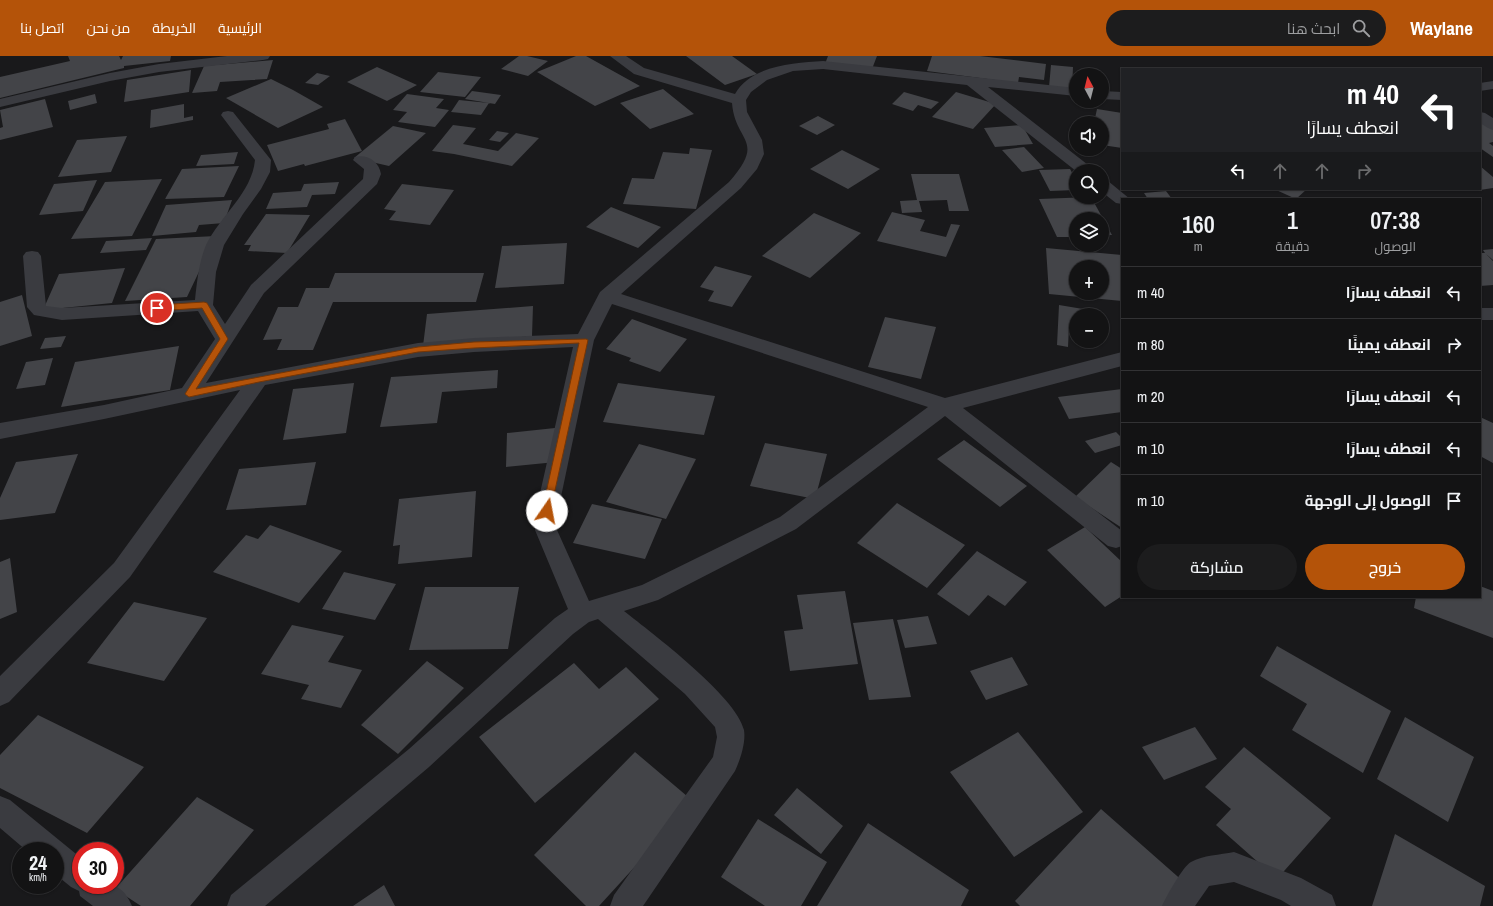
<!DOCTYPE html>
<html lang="ar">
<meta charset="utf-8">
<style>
body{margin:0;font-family:"Archivo Narrow",Cairo,sans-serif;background:#1c1c1d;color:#f1f3f6;direction:rtl;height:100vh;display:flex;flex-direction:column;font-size:15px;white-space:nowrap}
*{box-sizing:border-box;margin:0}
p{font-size:13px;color:#9d9ea0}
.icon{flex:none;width:22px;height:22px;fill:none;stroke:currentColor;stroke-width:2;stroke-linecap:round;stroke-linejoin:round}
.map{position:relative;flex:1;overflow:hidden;direction:ltr}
.side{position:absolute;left:1121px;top:142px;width:360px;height:400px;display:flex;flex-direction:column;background:#131314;border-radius:0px;box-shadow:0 1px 3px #0004,0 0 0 1px #323234;direction:rtl}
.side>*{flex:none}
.guide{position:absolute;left:1121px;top:12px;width:360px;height:122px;border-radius:0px;box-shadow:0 1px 3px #0004,0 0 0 1px #323234;direction:rtl;background:#202124;color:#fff;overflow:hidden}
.needle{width:26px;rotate:353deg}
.controls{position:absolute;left:1069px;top:12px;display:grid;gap:8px}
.controls a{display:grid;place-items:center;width:40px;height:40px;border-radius:50%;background:#131314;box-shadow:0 1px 3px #0004,0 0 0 1px #323234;font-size:20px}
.speed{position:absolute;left:12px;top:786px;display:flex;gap:8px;font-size:20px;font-weight:700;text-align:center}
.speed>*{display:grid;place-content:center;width:52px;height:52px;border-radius:50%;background:#131314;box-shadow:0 1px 3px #0004,0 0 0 1px #323234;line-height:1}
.speed small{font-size:10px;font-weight:400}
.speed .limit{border:6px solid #d22;background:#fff;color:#111}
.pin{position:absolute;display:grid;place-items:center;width:34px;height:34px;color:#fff;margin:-17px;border:2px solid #fff;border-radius:50%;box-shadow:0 1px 4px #0007}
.me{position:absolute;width:44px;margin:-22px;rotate:12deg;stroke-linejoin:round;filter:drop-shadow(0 0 3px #0008)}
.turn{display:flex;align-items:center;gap:14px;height:84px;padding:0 16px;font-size:18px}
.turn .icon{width:52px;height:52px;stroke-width:2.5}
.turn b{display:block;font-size:28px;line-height:34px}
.lanes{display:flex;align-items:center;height:38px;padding:0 16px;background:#0003;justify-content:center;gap:20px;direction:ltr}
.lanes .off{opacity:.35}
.eta{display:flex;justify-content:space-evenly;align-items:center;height:68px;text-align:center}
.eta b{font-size:24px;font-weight:600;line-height:28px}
.action{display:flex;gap:8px;margin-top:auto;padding:8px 16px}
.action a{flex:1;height:46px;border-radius:24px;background:#b45309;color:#fff;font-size:16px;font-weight:600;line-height:46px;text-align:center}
.action a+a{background:#1c1c1d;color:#f1f3f6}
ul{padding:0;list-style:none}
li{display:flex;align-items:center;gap:12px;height:52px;padding:0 16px;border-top:1px solid #323234}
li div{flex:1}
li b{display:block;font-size:15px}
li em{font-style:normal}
header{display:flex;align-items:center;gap:24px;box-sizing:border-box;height:56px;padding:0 20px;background:#b45309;color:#fff}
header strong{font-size:19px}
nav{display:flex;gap:22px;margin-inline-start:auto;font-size:14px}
.search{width:280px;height:36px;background:#1c1c1d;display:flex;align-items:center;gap:10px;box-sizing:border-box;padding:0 14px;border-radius:22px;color:#9d9ea0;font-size:15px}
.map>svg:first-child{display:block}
.building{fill:#434448;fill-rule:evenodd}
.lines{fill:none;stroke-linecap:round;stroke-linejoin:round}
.street{fill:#3a3b40;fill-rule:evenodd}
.route{fill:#b45309;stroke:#753606}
</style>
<header>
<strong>Waylane</strong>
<div class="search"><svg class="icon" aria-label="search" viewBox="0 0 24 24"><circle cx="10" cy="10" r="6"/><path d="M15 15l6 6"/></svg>ابحث هنا</div>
<nav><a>الرئيسية</a><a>الخريطة</a><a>من نحن</a><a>اتصل بنا</a></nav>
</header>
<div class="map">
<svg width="1493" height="850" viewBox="0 0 1493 850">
<rect width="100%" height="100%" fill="#19191b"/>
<path class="building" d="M68 0H119L121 4 123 0H171L170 5 124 10V12L0 42V21L70 5Z
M519 0H527L548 5 528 20 501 13Z
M576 0H586L640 30 595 50 537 16Z
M686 0H732L757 18 725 29Z
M828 0H877L872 13 825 8Z
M932 0H980L1046 8 1044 24 1019 21 1018 27 927 15Z
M273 4 267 23 220 26 217 35 192 37 204 10Z
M1051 9 1073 11 1072 34 1049 31Z
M377 11 417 29 387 45 347 26Z
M191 14 189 36 124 46 127 24Z
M438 16 481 21 465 41 420 36Z
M317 17 330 20 318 29 305 27Z
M271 23 293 34 323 51 278 72 226 42Z
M663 33 694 58 650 73 620 47Z
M472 35 501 39 495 48 465 43Z
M904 36 939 46 931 53 918 49 913 55 892 48Z
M956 36 996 48 973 73 932 61Z
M95 38 97 47 70 54 68 45Z
M407 38 444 43 436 52 449 54 435 71 398 66 407 56 393 54Z
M45 43 53 71 0 84V72L3 71 0 54Z
M459 44 489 47 481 59 451 56Z
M184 48V62L193 60V64L150 72 151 54Z
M1097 53 1122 57V92L1102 89V67H1094Z
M818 60 835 69 817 79 799 70Z
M345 63 362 95 305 110 304 108 278 115 267 89 329 73 327 68Z
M1480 63 1493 73V86L1489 87 1493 90V101L1480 92Z
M453 69 476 72 463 88 498 95 516 77 539 82 512 110 454 98 432 95Z
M1022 69 1033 88 995 91 984 72Z
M393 70 426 77 389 110 354 102Z
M497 75 509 77 500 86 489 84Z
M127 80 111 116 58 121 77 84Z
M1024 91 1044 112 1022 116 1002 94Z
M690 92 712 94 696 153 623 148 632 122 654 123 663 96 689 98Z
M842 94 880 113 848 133 810 113Z
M238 96 234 108 196 110 201 99Z
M239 110 224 141 165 143 182 113Z
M1480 110 1493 121V132L1480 134Z
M1070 113 1076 124V134L1050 135 1039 114Z
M911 118H959L969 155H949L947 144 919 145 922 156 902 157 900 145 917 144Z
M162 123 132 180 71 183 105 126Z
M97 124 83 155 39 159 54 128Z
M339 126 335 138 312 139 307 151 266 153 273 137 301 135 304 128Z
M402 128 454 134 430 169 389 164 396 155 384 153Z
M1274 133H1307L1296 143Z
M1166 135 1172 143H1148L1144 137Z
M1091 141 1112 179H1102V163H1076V181H1057L1039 143Z
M232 144 224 167 199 169 196 176 152 180 166 149Z
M611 151 661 171 638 192 586 171Z
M892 156 925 164 920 175 946 181 951 168 960 169 946 201 877 185Z
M814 157 861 177 810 222 762 200Z
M266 158 310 159 287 197 248 195 251 189H244Z
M216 180 187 241 125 245 156 183Z
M152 182 146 194 100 197 106 185Z
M567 187 564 228 495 232 502 190Z
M1046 192 1122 199V245L1049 238ZM1076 211H1102V237H1076Z
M1493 193V204L1486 198 1493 205V229L1480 230V197H1485L1483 194Z
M715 210 752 220 732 251 708 245 714 235 700 231Z
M125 212 112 247 43 254 59 218Z
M335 217H484L476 246H333L313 294H277L282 283 263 284 278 251H298L306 232H329Z
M22 239 32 280 0 290V246Z
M1059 249 1101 256V259H1076V271L1069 270 1068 291 1057 289Z
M533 250 532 280 423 290 427 258Z
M885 261 936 271 921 323 868 311Z
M632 263 687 283 660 316 629 305 631 302 606 293Z
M66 280 61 291 40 293 45 282Z
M179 290 170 334 61 351 75 306Z
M53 302 45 329 16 333 26 306Z
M498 314 497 332 442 336 437 367 380 371 391 321Z
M354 327 346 377 283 384 293 333Z
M618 327 715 340 704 379 603 366Z
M1122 333V356L1069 363 1058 341Z
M1480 361 1493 367V407L1480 400Z
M555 372 556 406 506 411 507 377Z
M1116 376 1122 382V389L1095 397 1085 385Z
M964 384 1027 430 1000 451 937 403Z
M765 387 827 398 815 443 750 430Z
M639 388 696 403 666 463 606 446Z
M78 398 55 457 0 464V442L16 406Z
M316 406 306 449 226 454 239 413Z
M1111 406 1122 413V472L1075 441Z
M476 435 472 501 398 508 400 489 393 490 399 443Z
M897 447 965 489 927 532 857 487Z
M592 448 662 463 645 503 573 487Z
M270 469 342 495 299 547 213 516 246 479 258 483Z
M1085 471 1122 506V540L1105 551 1047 494Z
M977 495 1027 526 1005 550 988 539 969 560 937 538Z
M10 502 17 556 0 563V506Z
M344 516 396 528 375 564 322 553Z
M1480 530 1493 535V582L1414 552 1416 541H1480Z
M425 531H519L508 593 409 594Z
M845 535 858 608 790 615 784 575 803 573 797 539Z
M134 546 207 562 164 625 87 607Z
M928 560 937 588 905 592 897 564Z
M893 563 911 641 869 644 853 567Z
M292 569 344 580 328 606 362 614 341 652 301 643 309 629 261 618Z
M1277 590 1391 655 1363 717 1292 674 1307 648 1260 620Z
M1012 601 1028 629 986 644 970 615Z
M427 605 464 632 398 698 361 669Z
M574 607 599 633 626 611 659 643 535 747 479 681Z
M38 659 144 711 87 777 0 732V699Z
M1405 661 1474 701 1448 766 1377 723Z
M1195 671 1217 703 1164 724 1142 691Z
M1018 676 1083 756 1014 801 950 716Z
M1244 691 1331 762 1277 823 1216 769 1231 753 1205 731Z
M635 696 694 746 599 850H586L534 799Z
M797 732 843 770 821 798 774 759Z
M197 741 254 774 190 850H141L115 833Z
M1101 753 1185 827 1166 850H1020L1015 845Z
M758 763 827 806 801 850H765L721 821Z
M868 767 969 834 961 850H817Z
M1395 778 1485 830 1480 850H1372Z
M384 829 395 850H353Z"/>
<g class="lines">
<path class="street" d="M227 0H270L268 3 263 4 159 16 110 25 0 51V43L110 17 159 8Z
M610 0H626L644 12 735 38C751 9 794 7 823 5L1076 32V40L988 31 1092 112 1094 115H1076L967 29 823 13 793 15 767 24 751 36 746 44 747 56 762 84 764 98 757 113 741 132 621 238 945 342 1122 296V310L963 352 1122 475V490L1116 492 1108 490 945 360 796 473 658 544 624 555C653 578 736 640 744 674 746 687 740 704 735 715L643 850H610L614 839 713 701 717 681 715 671 685 638 598 563 589 566 573 578 429 711 265 850H227L231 839 409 693 555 562 568 553 535 474 536 455 573 291 474 296 418 301 265 329 130 521 9 646 0 650V620L114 507 240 334 104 363 0 383V367L104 349 182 332 215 283 198 255 62 264 34 259 27 251 23 200 26 196 32 195 38 196 41 200 46 250 62 252 195 244C197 225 199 206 206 189 220 160 252 137 255 104L221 59 223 56 228 55 233 56 271 104 270 116 261 133 243 158 224 189 216 216 213 249 225 268 251 229 363 123 364 113 353 104 355 101C368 98 379 106 381 118L377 128 264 237 206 327 418 287 474 282 578 278 600 236 729 126C767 83 735 87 732 47L634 18ZM612 248 928 351 780 461 642 529 589 545 557 474 558 455 594 284Z
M1493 25V33L1480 35V27Z
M1102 35 1122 36V44L1102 43Z
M1480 56 1485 57 1493 62V74L1488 72 1480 67Z
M1102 123 1108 125 1130 143H1122V148L1116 147 1102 136Z
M1480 252H1493V264H1480Z
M0 740 10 744 81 802V829C106 829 121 823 132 850H93L80 840 79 835 71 831 55 818V795H27L0 772Z
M1234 796 1301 822 1332 839 1336 850H1291L1281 844 1234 826 1209 830 1195 850H1162C1166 841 1183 810 1191 806 1203 799 1220 799 1234 796Z"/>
</g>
<path class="route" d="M204 246 207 247 228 283 196 333 418 291 474 286 586 283 588 284 550 457H543L542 455 579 287 474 292 418 296 259 326 189 341 185 338 220 283 202 252 157 255 153 252 157 249Z"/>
</svg>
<div class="controls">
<a><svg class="needle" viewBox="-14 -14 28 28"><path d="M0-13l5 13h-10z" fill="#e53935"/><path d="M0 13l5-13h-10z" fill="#9d9ea0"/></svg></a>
<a><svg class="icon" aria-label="sound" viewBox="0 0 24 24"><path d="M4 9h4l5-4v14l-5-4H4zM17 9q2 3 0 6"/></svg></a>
<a><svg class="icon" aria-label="search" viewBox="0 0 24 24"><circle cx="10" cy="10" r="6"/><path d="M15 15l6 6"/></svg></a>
<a><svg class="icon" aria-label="layers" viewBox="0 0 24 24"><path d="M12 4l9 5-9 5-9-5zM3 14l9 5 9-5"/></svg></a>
<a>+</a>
<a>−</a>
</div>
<div class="speed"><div>24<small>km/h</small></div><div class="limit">30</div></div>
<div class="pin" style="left:157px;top:252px;background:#d93025"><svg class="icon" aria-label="arrive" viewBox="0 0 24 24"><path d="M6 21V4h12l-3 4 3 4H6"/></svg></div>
<svg class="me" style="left:547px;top:455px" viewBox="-20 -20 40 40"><circle r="19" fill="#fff"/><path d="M0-13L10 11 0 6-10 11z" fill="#b45309"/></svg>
<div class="guide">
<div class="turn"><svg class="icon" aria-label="left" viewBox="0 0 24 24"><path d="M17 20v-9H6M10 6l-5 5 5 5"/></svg><div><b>40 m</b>انعطف يسارًا</div></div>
<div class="lanes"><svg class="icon" aria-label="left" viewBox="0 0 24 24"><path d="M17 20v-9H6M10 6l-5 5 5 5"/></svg><svg class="icon off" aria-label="ahead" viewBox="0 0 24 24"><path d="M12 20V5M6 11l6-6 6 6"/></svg><svg class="icon off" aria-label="ahead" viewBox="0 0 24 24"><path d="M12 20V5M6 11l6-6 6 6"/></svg><svg class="icon off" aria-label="right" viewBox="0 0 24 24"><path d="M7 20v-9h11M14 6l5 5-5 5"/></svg></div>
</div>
<section class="side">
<div class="eta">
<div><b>07:38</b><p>الوصول</p></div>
<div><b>1</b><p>دقيقة</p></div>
<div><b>160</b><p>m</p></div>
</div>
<ul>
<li><svg class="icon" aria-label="left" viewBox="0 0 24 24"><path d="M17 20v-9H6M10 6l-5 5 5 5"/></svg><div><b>انعطف يسارًا</b></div><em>40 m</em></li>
<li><svg class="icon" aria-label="right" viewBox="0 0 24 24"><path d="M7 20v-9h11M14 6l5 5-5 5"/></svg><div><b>انعطف يمينًا</b></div><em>80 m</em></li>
<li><svg class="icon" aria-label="left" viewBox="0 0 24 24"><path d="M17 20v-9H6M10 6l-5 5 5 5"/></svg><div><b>انعطف يسارًا</b></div><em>20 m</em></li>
<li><svg class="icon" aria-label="left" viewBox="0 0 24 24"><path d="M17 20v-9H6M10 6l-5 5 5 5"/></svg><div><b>انعطف يسارًا</b></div><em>10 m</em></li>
<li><svg class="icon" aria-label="arrive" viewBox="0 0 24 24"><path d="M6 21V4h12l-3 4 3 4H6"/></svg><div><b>الوصول إلى الوجهة</b></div><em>10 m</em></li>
</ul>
<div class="action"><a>خروج</a><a>مشاركة</a></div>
</section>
</div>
